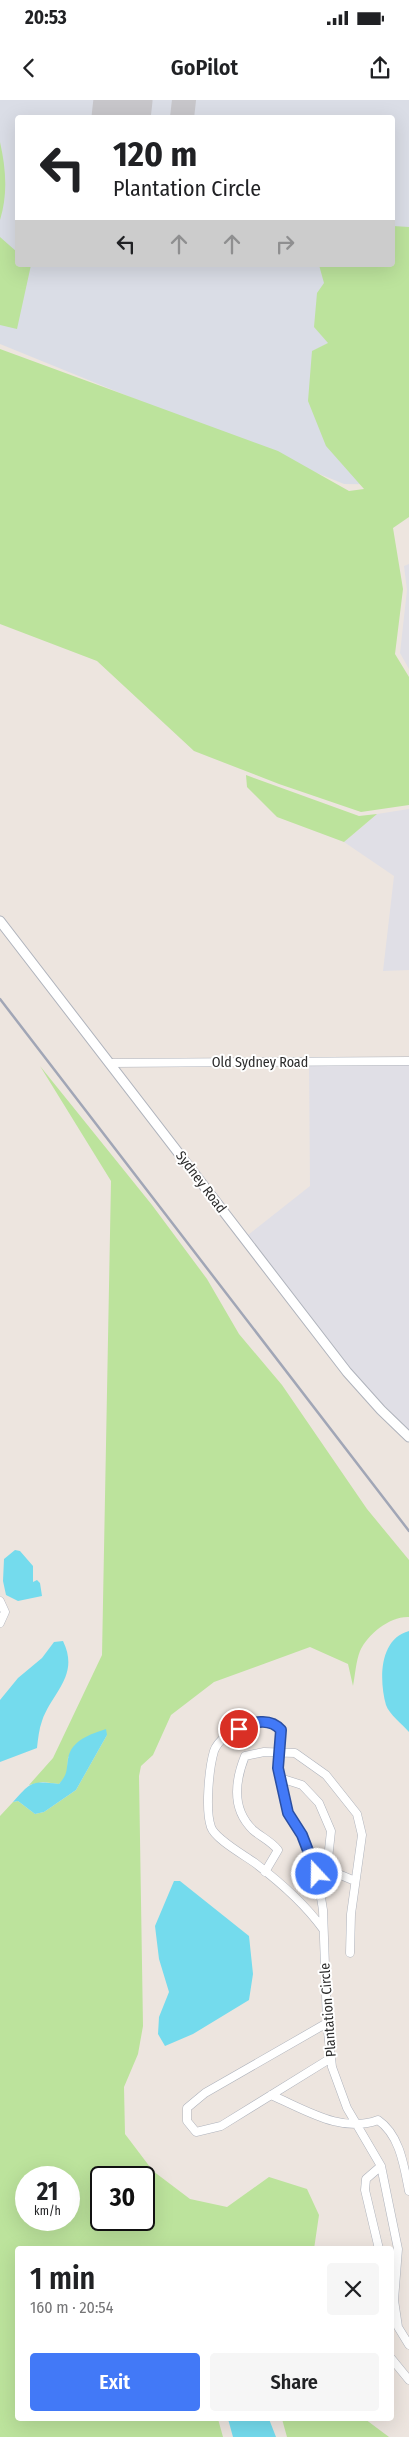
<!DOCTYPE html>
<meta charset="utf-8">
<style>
body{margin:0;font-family:"Fira Sans Condensed",sans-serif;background:#f6f6f6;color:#202124;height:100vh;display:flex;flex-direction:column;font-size:19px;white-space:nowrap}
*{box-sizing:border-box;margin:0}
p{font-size:16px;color:#757577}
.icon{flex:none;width:28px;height:28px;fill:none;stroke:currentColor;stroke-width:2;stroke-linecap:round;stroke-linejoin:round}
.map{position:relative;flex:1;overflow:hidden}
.details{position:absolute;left:15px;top:2146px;width:379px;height:175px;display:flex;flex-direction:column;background:#fff;border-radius:5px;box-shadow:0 5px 20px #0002}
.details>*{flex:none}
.banner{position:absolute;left:15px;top:15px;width:380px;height:152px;border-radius:5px;box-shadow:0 5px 20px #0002;background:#fff;color:#202124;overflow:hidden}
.speed{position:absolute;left:15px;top:2066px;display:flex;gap:10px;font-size:25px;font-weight:700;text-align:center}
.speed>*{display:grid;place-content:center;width:65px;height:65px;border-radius:50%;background:#fff;box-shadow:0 5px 20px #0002;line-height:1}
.speed small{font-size:12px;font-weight:400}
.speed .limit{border:2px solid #111;border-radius:8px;background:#fff;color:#111}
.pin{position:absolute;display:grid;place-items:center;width:42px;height:42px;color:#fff;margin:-21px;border:2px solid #fff;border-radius:50%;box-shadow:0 1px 5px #0007}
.me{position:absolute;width:55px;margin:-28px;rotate:339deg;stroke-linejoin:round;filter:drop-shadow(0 0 4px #0008)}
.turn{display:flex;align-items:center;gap:18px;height:105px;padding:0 15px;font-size:22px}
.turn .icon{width:65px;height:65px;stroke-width:2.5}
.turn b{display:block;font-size:35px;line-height:42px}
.lanes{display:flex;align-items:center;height:48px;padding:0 15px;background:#0003;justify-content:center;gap:25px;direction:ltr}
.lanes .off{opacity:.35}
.round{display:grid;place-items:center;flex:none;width:52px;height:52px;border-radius:5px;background:#f6f6f6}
.summary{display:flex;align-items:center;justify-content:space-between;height:85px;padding:0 15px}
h1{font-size:30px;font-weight:600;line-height:38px}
.button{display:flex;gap:10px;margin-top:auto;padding:10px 15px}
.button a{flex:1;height:58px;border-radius:5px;background:#4279f7;color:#fff;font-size:20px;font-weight:600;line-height:58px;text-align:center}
.button a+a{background:#f6f6f6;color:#202124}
.status{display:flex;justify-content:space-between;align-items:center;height:35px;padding:0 25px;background:#fff;direction:ltr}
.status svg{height:14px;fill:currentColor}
header{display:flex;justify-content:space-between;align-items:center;height:65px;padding:0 15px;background:#fff;font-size:22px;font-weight:600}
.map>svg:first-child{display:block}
.industrial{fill:#e0dfe6}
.airport{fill:#dadde6;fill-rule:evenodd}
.green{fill:#bce39c;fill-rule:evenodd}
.water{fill:#74dbed}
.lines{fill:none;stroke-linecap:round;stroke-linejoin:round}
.taxiway{stroke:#c7c6ca;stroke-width:24}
.runway{stroke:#c7c6ca;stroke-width:59}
.minor-casing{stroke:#afb3bc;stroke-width:9}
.tertiary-casing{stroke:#afb3bc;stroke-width:11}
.minor{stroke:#fff;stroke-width:8}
.tertiary{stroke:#fff;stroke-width:9}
.rail{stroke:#a1a6b6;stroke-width:2.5}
.route-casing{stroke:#2b4fa1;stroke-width:12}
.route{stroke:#4279f7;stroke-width:9}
.labels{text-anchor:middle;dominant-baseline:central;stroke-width:4;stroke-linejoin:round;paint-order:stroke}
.street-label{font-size:14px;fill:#2c2c2c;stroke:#fff}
</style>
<div class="status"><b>20:53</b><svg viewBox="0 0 49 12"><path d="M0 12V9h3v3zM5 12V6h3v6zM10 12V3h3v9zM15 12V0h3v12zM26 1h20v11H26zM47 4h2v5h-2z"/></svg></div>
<header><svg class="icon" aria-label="back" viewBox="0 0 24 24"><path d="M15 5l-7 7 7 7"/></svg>GoPilot<svg class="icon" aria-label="share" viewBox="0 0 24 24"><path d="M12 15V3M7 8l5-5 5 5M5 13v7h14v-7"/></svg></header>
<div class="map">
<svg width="409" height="2337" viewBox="0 0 409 2337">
<rect width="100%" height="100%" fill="#ede5df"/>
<path class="industrial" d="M409 464V569L400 553 407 490 404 466Z
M409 709V870L383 871 394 776 344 742 377 714Z
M409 965V1331L385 1308 351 1269 248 1135 310 1086 309 966Z"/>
<path class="airport" d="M0 0H409V385L344 384 0 244ZM18 18H392V165H18Z"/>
<path class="green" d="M0 42C6 69 8 94 0 120Z
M393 126 409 127V417L393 428 403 489 395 554 409 577V705L361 712 279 684 194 651 97 561 0 524V249L278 351 349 391 364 389 326 346 308 301 312 251 328 243 314 227 317 193 324 183 319 165H392Z
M0 137 17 152 18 165H31L17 229 0 225Z
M246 675 359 716 377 714 344 742 277 717 247 687Z
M40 966 152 1105 207 1179 239 1234 282 1285 367 1409 409 1460V1517C390 1516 368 1534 360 1551 356 1561 355 1576 353 1586L348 1564 310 1547 214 1582 171 1615 153 1655 141 1666 139 1676 143 1926 138 1954 124 1987 125 2034 153 2071 190 2099 227 2107 269 2077 307 2089 319 2115 314 2149H18V2319H218L223 2337H0V1716L13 1702 18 1701 35 1714 44 1712 76 1690 107 1635 68 1657 67 1675 59 1684 43 1682 29 1685 53 1658 102 1555 111 1081ZM26 2078H69V2120H26ZM101 2078H144V2120H101Z
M282 2319H365L389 2337H287Z"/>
<path class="water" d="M15 1450 20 1451 33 1466V1482L37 1480 40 1483 42 1496 18 1501 6 1495 3 1481 4 1459Z
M409 1531V1632C403 1625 389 1614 386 1605 379 1580 379 1539 409 1531Z
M63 1541C80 1576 52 1592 42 1621 39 1629 38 1639 37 1648L0 1662V1600L18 1578 42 1558 54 1542Z
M106 1629 107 1635 76 1690 44 1712 35 1714 18 1701 13 1702C32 1681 31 1681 59 1684 68 1673 66 1672 68 1659 71 1640 91 1634 106 1629Z
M174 1781H180L249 1836 253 1874 249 1900 193 1934 165 1946 158 1934 159 1917 169 1892 159 1859 155 1826Z
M228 2319H269L276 2337H233Z"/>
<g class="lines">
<path class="taxiway" d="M182 18 184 0"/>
<path class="runway" d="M121 18 123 0"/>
<defs>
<path id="minor" d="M110 963 409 961
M0 1501 5 1512 0 1523
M280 1678 302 1685 319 1703 331 1731 328 1759 318 1779
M324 1768 355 1781
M265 1772 278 1750C271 1741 261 1737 253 1730 231 1709 235 1681 245 1656L264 1652 295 1653 326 1675 357 1714 362 1735 351 1814 350 1853
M323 1829C305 1804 280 1782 255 1763 244 1755 215 1739 211 1727 205 1710 209 1668 214 1651 221 1631 266 1611 281 1630L278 1668 288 1713 302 1735 318 1779 323 1810 327 1923 332 1967 347 2008 381 2066 398 2149 394 2200 398 2227 409 2245
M327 1923 205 1993 187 2008V2021L196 2032 221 2026 331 1958
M271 1995C304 2009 342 2034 378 2020 400 2035 404 2066 409 2091
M379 2149 365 2090 366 2079 381 2066
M391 2258 409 2280"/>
<path id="tertiary" d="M0 821 347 1272 381 1310 409 1337"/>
</defs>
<use href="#minor" class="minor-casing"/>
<use href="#tertiary" class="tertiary-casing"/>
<use href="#minor" class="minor"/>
<use href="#tertiary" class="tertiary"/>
<path class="rail" d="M0 899 409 1431"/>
</g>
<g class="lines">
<defs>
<path id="route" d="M239 1629C252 1622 270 1617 281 1630L278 1668 288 1713 302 1735 317 1774"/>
</defs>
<use href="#route" class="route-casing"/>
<use href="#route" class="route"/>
</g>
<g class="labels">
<g class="street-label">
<text x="260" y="962">Old Sydney Road</text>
<text transform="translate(201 1082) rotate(53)">Sydney Road</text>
<text transform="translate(328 1910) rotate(-94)">Plantation Circle</text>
</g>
</g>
</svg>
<div class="speed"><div>21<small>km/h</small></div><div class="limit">30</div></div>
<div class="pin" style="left:239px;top:1629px;background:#d93025"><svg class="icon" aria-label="arrive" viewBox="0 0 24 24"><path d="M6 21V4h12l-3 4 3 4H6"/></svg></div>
<svg class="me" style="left:317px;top:1774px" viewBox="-20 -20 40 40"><circle r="17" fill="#4279f7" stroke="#fff" stroke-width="3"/><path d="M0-11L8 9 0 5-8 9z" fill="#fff"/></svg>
<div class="banner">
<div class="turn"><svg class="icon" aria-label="left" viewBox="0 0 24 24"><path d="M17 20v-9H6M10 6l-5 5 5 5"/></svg><div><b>120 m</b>Plantation Circle</div></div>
<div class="lanes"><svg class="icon" aria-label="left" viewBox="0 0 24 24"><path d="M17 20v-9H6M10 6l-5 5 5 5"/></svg><svg class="icon off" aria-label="ahead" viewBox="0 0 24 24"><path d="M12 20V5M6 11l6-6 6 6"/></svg><svg class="icon off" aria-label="ahead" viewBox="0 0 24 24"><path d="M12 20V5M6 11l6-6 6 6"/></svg><svg class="icon off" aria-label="right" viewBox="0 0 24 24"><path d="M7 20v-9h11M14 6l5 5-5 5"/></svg></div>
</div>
<section class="details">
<div class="summary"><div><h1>1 min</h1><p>160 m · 20:54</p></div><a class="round"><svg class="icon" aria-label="close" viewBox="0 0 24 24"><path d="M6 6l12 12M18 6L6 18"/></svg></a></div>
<div class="button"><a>Exit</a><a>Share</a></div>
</section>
</div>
